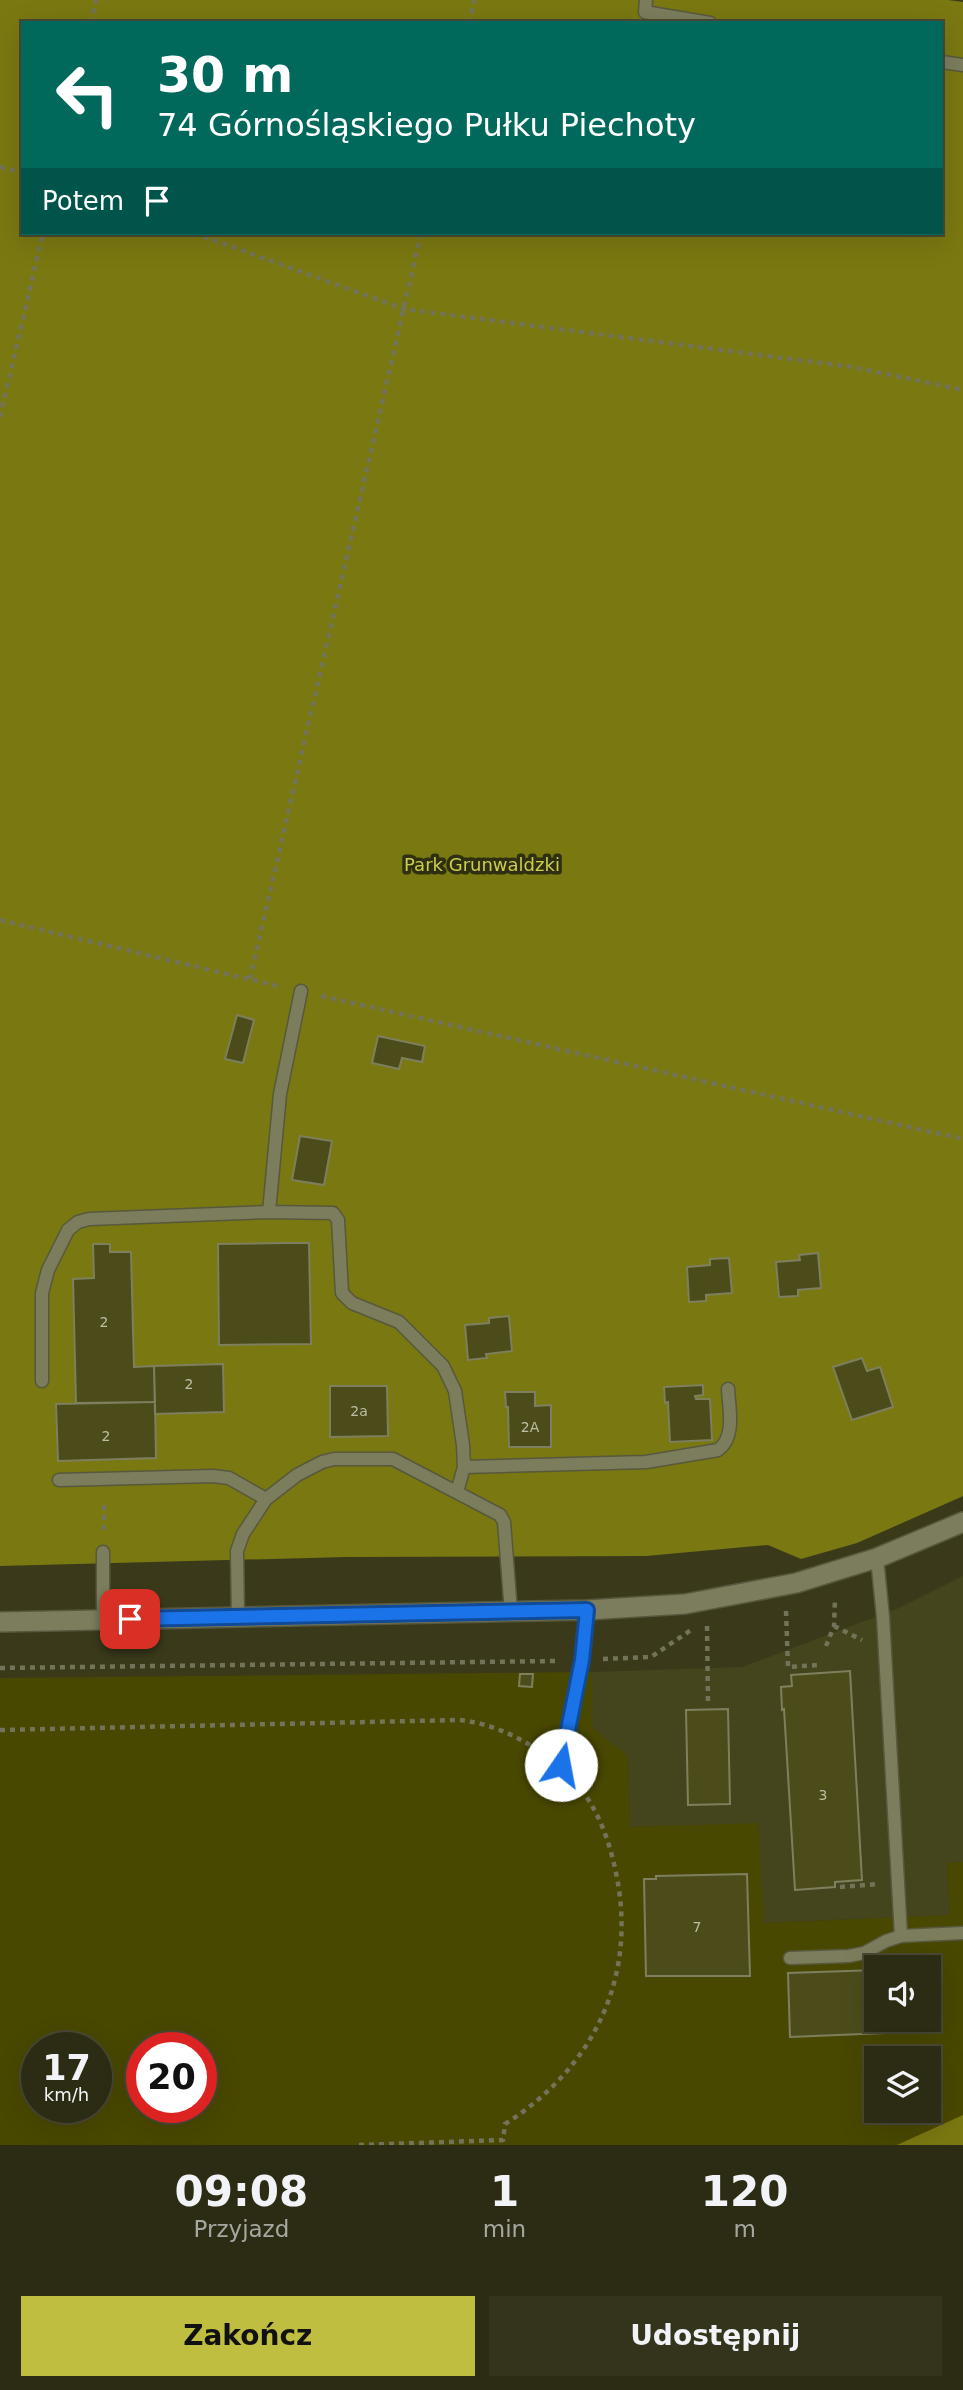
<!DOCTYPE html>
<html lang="pl">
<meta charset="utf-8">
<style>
body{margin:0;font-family:"DejaVu Sans",sans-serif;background:#34341d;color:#f1f3f6;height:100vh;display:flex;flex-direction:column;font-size:26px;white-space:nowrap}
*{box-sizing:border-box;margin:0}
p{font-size:23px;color:#a6a7a0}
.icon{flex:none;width:38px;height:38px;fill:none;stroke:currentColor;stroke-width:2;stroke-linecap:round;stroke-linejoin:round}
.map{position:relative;height:2145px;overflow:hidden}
.drawer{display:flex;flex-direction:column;background:#2c2c14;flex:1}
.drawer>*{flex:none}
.top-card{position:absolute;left:21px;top:21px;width:922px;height:214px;border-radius:0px;box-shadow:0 7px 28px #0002,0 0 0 2px #484834;background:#00695c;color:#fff;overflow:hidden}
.tools{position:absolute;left:864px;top:1955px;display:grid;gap:14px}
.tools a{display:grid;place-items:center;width:77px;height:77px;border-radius:0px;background:#2c2c14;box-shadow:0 7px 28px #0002,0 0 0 2px #484834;font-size:35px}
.speed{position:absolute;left:21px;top:2032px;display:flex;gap:14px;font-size:35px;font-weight:700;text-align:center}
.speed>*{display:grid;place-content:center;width:91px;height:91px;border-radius:50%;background:#2c2c14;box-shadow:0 7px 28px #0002,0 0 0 2px #484834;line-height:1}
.speed small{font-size:18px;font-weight:400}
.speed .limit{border:10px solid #d22;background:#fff;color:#111}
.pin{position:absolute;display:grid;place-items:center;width:60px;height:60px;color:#fff;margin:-30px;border-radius:14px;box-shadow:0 4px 10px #0006}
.me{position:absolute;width:77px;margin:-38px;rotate:12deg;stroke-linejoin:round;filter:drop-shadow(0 0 5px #0008)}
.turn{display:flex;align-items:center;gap:24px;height:147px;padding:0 21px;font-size:32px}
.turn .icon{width:91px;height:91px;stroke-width:2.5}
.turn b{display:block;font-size:49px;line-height:60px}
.then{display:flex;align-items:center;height:66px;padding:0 21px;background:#0003;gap:14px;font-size:26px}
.eta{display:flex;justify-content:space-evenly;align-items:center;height:119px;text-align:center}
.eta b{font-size:42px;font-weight:700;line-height:49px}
.cta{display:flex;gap:14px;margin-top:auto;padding:14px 21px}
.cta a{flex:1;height:80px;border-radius:0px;background:#bfbe41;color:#111;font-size:28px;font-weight:700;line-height:80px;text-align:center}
.cta a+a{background:#34341d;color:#f1f3f6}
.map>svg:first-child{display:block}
.built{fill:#44441d}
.green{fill:#494800;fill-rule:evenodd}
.forest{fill:#7a7811;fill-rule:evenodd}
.building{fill:#4c4c1b;stroke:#7e7f5e;stroke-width:2}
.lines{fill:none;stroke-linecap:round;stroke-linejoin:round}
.service-casing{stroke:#57583d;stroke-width:15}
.minor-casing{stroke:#57583d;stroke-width:22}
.path{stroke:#737359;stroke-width:4.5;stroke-dasharray:5 5;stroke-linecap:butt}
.service{stroke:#7c7d5c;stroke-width:12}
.minor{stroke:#7c7d5c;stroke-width:19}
.route-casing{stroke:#114b97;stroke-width:18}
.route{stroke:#1a73e8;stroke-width:12}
.labels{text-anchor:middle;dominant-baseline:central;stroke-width:7;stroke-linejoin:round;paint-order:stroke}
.number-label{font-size:14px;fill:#bdbea4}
.park-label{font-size:18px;fill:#cdcd50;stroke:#2f2f11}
</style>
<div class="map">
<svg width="963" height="2145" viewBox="0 0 963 2145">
<rect width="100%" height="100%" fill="#3a3a1b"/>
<path class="built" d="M963 1576V1862L947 1863 950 1915 763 1923 758 1824 630 1827 628 1756 592 1727V1672L742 1667 899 1608Z"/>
<path class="green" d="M592 1672V1727L628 1756 630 1827 758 1823 764 1923 950 1915 947 1863 963 1862V2145H0V1678ZM877 1967H929V2020H877ZM37 2048H96V2107H37ZM142 2048H201V2107H142ZM877 2058H929V2110H877Z"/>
<path class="forest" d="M0 0H948L963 2V1496L961 1497 857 1543 801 1559 768 1545 646 1556 346 1557 0 1566ZM23 23H942V233H23Z
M963 2115V2145H897Z"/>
<path class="building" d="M237 1015 254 1020 243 1063 225 1059Z
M378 1036 425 1046 422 1062 402 1058 399 1069 372 1063Z
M300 1136 332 1141 324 1185 292 1180Z
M284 1243H309L311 1344 219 1345 218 1244Z
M93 1244H110V1252H131L134 1367 154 1366 155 1402 76 1403 73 1279 94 1278Z
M818 1253 821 1288 798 1290V1296L779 1297 776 1262 800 1260 799 1255Z
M729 1258 732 1293 706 1295V1301L689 1302 687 1267 710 1265V1259Z
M509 1316 512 1351 486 1354 487 1358 468 1360 465 1325 489 1323V1318Z
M862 1358 867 1371 880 1367 893 1407 852 1420 833 1367Z
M223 1364 224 1412 155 1414 154 1366Z
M703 1385V1395L695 1396 696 1399H710L712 1440 670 1442 668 1402 665 1403 664 1387Z
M330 1386H387L388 1436 330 1437Z
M505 1392H535V1406L551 1405V1447H509L508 1407H506Z
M155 1402 156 1458 58 1461 56 1404Z
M850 1671 862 1880 835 1882V1887L795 1890 784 1709 782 1710 781 1687 792 1686 791 1675Z
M520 1674H533L532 1687 519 1686Z
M728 1709 730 1804 688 1805 686 1710Z
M747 1874 750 1976H646L644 1879H656V1876Z
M877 1970V2020H909L910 2032 790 2037 788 1973Z"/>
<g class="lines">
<defs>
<path id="service" d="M646 0 645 12 710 23
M942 62 963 65
M301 991 280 1094 269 1212 333 1213 338 1220 342 1293 352 1303 399 1322 443 1366 455 1391 463 1445 464 1467 457 1492
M42 1381V1293L48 1270 68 1230 78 1222 89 1219 269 1212
M464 1467 646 1462 718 1450C736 1437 729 1409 728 1389
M59 1480 213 1476 229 1478 266 1499
M103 1552V1619
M877 1558 883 1617 901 1936
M238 1617 237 1551 243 1534 266 1499 297 1475 322 1462 334 1459H393L500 1515 504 1522 511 1612
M561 1765 582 1660 587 1610
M790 1958 849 1956 864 1953 886 1941 901 1936 963 1933"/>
<path id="minor" d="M0 1622 587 1610 685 1604 796 1583 877 1558 963 1522"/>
</defs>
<use href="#service" class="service-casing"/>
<use href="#minor" class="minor-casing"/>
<path class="path" d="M91 23 96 0
M469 23 474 0
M0 167 23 173
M194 233 404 309 853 367 963 390
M0 417 43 233
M0 920 282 987
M250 979 421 233
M321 996 963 1139
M104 1530V1501
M786 1611 788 1667 818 1665
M707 1626 708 1704
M834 1626 862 1640
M826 1646 834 1626 835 1599
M603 1659 651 1657 691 1630
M0 1668 559 1661
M0 1730 459 1720C490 1723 517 1736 543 1753
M840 1887 878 1884
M359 2145 503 2140 505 2124C596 2066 639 1974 615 1868 608 1837 597 1807 575 1782"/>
<use href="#service" class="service"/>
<use href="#minor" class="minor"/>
</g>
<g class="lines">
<defs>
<path id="route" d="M130 1619 587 1610 582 1660 561 1765"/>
</defs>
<use href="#route" class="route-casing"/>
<use href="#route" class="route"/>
</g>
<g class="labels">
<g class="number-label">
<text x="104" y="1322">2</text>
<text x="189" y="1384">2</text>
<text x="359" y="1411">2a</text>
<text x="530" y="1427">2A</text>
<text x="106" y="1436">2</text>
<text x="823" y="1795">3</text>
<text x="697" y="1927">7</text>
</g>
<g class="park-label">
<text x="482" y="864">Park Grunwaldzki</text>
</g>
</g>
</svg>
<div class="tools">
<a><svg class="icon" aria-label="sound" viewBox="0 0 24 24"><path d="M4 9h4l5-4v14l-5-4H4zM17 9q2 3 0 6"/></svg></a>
<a><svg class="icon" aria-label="layers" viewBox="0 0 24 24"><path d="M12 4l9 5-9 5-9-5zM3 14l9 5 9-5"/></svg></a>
</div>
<div class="speed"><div>17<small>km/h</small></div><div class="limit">20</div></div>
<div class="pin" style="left:130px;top:1619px;background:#d93025"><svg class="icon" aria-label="arrive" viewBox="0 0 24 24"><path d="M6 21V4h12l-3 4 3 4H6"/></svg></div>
<svg class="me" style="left:561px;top:1765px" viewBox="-20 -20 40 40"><circle r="19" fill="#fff"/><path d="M0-13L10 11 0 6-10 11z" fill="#1a73e8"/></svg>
<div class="top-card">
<div class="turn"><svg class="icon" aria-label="left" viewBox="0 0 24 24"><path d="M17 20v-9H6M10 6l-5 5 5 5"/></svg><div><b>30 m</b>74 Górnośląskiego Pułku Piechoty</div></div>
<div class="then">Potem<svg class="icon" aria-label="arrive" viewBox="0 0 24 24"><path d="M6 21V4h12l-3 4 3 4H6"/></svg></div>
</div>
</div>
<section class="drawer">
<div class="eta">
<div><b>09:08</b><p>Przyjazd</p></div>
<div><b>1</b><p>min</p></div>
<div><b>120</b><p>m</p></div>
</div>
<div class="cta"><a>Zakończ</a><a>Udostępnij</a></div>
</section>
